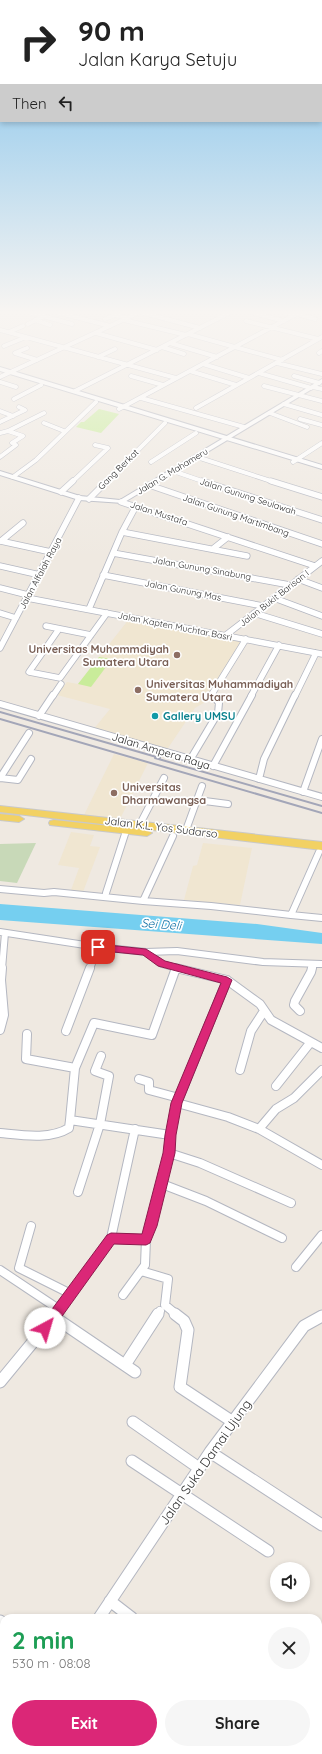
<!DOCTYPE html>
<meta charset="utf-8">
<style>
body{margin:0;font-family:Quicksand,sans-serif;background:#f6f6f6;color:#222;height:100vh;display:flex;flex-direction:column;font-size:15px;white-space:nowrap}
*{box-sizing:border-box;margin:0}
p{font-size:13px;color:#767676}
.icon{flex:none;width:22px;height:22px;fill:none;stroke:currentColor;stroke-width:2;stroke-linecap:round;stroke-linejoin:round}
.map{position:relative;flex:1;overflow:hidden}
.drawer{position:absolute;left:0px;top:1614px;width:322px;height:140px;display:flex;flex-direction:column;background:#fff;border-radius:12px 12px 0 0;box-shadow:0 2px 6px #0003}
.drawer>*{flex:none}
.top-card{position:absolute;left:0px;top:0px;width:322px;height:122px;box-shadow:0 2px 6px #0003;background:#fff;color:#222;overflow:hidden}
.tools{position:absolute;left:270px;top:1562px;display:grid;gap:8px}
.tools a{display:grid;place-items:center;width:40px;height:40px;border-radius:50%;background:#fff;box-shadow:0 2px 6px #0003;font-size:20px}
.pin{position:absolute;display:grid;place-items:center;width:34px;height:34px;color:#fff;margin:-17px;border-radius:8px;box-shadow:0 2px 6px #0006}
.me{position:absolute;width:44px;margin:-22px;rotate:39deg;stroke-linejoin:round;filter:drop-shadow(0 0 3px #0008)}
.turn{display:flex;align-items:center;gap:14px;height:84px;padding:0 12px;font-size:18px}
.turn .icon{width:52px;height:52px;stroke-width:2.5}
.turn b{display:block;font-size:28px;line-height:34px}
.then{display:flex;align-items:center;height:38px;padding:0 12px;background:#0003;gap:8px;font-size:15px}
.round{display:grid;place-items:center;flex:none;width:42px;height:42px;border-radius:21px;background:#f6f6f6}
.headline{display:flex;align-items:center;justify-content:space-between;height:68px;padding:0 12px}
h1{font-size:24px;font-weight:700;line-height:30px;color:#1e9e55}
.button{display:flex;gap:8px;margin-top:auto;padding:8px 12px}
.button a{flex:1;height:46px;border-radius:24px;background:#db2777;color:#fff;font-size:16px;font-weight:700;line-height:46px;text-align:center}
.button a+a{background:#f6f6f6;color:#222}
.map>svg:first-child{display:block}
.education{fill:#f0e6d1}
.cemetery{fill:#c8d9b8}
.pitch{fill:#c9ec9a}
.water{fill:#75cff0}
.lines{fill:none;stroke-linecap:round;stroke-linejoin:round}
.minor-far4-casing{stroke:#b4b7c1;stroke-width:5}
.minor-far3-casing{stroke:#b4b7c1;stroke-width:7}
.minor-far2-casing{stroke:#b4b7c1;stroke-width:8}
.minor-far1-casing{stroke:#b4b7c1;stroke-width:10}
.minor-casing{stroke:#b4b7c1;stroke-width:13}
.tertiary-casing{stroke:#b4b7c1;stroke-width:2}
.secondary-casing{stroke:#b4b7c1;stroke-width:2}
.primary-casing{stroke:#c9c9c9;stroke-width:2}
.minor-far4{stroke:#fff;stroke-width:4}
.minor-far3{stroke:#fff;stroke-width:5.5}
.minor-far2{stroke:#fff;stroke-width:6}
.minor-far1{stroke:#fff;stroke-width:8}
.minor{stroke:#fff;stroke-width:11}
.tertiary{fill:#fff;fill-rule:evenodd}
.secondary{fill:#fff;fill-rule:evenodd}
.primary{fill:#f2d163;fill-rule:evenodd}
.rail{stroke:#a3a6b8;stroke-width:2}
.route{fill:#db2777;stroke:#8e194d}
.education-dot{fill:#8d6e63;stroke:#fff;stroke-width:1.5}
.culture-dot{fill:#0f9aa8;stroke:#fff;stroke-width:1.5}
.labels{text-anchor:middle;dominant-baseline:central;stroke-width:3.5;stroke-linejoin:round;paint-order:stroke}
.far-street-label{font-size:9px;fill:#2e2e2e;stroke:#fff}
.education-label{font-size:11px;font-weight:bold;fill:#785e54;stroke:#fff;text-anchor:start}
.culture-label{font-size:11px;font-weight:bold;fill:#0d838f;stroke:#fff;text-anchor:start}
.street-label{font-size:11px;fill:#2e2e2e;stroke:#fff}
.water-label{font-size:12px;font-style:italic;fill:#0d6fa3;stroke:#fff}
.near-street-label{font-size:13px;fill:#2e2e2e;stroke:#fff}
</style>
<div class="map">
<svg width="322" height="1754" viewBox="0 0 322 1754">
<rect width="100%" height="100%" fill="#efe9e1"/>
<path class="education" d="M129 619 244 640 207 701 195 708 166 751 93 730 110 709 57 695 67 682 78 684Z
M114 754 148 763 120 819 84 815Z
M71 832 94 835 90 846 100 847 83 892 71 890 79 868 58 865Z
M203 843 252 848 240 905 184 900 193 866 197 865Z"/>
<path class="cemetery" d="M36 843 17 883 0 881V844Z"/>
<path class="pitch" d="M99 409 119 414 101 433 76 427 81 422H84Z
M99 657 112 659 91 687 78 684Z"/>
<path class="water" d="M0 904 257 924 322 933V944L0 920Z"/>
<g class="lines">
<defs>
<path id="minor-far4" d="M28 312 72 324
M56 312 110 326
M140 312 200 328
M250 312 284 321
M282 312 295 315
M297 314 315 319
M105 319 115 315 128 318
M35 320 50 325
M124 320 186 335
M246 321 318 339
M28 324 44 316
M0 330 176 378
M9 332 23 326
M96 333 157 350
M188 334 282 360
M170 343 217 357
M4 346 26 337
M162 347 184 354
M27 348 15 353 37 360
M319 353 322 351
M98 357 115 349
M277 363 322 374
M203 364 249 378
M190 371 236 385
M259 373 311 388
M131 376 163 385
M294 376 319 383
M0 377 140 312
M0 382 16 387
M264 386 322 401
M313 387 322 389
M75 391 231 312
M141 398 244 427
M14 399 41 385
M284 404 322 415
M196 408 322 337
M119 409 300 312
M0 411 13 416
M270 413 307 427
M300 419 322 425
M0 422 25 410 19 407
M44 423 64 431
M8 431 23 436 12 443
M0 433 8 431 44 413
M0 457 16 445
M197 457 274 482
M151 462 196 433
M293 462 322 443
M173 471 205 482
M13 477 36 460 96 402
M72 482 108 448 95 445
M106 482 165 423"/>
<path id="minor-far3" d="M202 481 322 520
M271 481 322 497
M149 485 322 544
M61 492 73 481
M89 499 107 481
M121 502 315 566
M122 532 247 556
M0 541 51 552
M1 541 23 523
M214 548 228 537
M113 553 290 585
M0 566 40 575
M103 575 263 606
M298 579 322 588
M0 588 28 595
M27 598 322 654
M274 598 322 616
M89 609 122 532 136 506
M0 613 16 618
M254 613 322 634
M46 626 91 635
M59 629 29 672 60 678 107 613
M226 635 322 561
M0 648 79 498
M53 696 61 684
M214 696 212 694 246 639
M251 696 279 645
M295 696 316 653"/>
<path id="minor-far2" d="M0 704 322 797
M39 716 53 695
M190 760 218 713 219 703 213 695
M213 766 252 695
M0 778 29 733
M0 778 18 780 31 759
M259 779 264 759 295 695
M303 792 322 739
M197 800 228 804
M140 824 164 778
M186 830 202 786
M173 836 143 901 211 906 291 915
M319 852 291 915 322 918
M0 889 44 893 54 892 143 901
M106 893 126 831
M0 932 98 947 146 952 162 964 180 969
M146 952 177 951 263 962 322 964
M2 969 5 933
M90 969 98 947
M311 969 312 965"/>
<path id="minor-far1" d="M176 968 227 980 260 1004 271 1020 322 1048
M300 1011 294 1005 295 1001 311 972 312 968
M0 1030 4 1015 1 980 2 968
M66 1031 90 968
M27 1034 26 1059 75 1068
M240 1070 251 1031 264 1011
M139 1079 149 1082V1090L179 1098
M276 1086 310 1043
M177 1103 228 1117 259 1129 322 1165
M259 1129 276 1109 294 1098 322 1070
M0 1133C21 1135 50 1140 69 1128L70 1120
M170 1135 70 1120 75 1068 94 1023 152 1035 176 968
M169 1153 200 1163 291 1203
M162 1184 206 1201 282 1238
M78 1192 100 1124 109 1076 95 1071 101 1056
M31 1226 19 1268 71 1294
M111 1238 135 1129
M296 1267 322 1235
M0 1270 60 1310
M141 1271 168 1279 165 1305 177 1315
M123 1295 145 1265 146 1239
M56 1315 111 1238 146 1239 151 1226 169 1153 170 1135 177 1103 227 980
M158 1315 160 1311"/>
<path id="minor" d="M175 1314 184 1321 188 1330 180 1387 233 1422
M54 1317 135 1372
M125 1365 158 1314
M0 1382 56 1314
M133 1422 199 1468
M210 1452 322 1525
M132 1461 268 1551
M110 1601 132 1618
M99 1618 210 1452 304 1326 322 1316
M0 1621 4 1624
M318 1644 322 1647
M0 1659 4 1662
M318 1692 322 1695
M52 1750 56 1754
M7 1754 10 1750
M186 1754 188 1750"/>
<path id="tertiary" d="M322 379V383L123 503 79 500 0 475V471L80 496 120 500Z"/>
<path id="secondary" d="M0 367 322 465V469L0 371Z"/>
<path id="primary" d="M0 806 322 842V850L0 812Z
M0 814 19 816 24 819 19 822 0 820Z
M54 820 147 830 152 833 147 836 50 825 49 823 50 821Z"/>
</defs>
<use href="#minor-far4" class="minor-far4-casing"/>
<use href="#minor-far3" class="minor-far3-casing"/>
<use href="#minor-far2" class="minor-far2-casing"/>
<use href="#minor-far1" class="minor-far1-casing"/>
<use href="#minor" class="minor-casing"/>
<use href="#tertiary" class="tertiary-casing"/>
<use href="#secondary" class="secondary-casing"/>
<use href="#primary" class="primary-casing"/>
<use href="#minor-far4" class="minor-far4"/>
<use href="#minor-far3" class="minor-far3"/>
<use href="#minor-far2" class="minor-far2"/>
<use href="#minor-far1" class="minor-far1"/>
<use href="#minor" class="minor"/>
<use href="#tertiary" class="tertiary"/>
<use href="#secondary" class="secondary"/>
<use href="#primary" class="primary"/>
<path class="rail" d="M0 712 160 758
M0 719 322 813
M155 758 322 806"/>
</g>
<linearGradient id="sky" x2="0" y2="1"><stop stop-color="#7abfeb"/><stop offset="0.56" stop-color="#f8f5f2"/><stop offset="1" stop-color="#f8f5f2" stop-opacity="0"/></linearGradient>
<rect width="322" height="558" fill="url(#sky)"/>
<path class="route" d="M98 944 146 949 165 961 227 977 232 980 182 1103 176 1135 175 1153 157 1226 150 1243 146 1245 114 1244 50 1333 45 1334 41 1333 39 1328 41 1324 107 1235 111 1233 142 1234 163 1153 165 1135 171 1103 221 983 158 966 143 955 94 950 93 947Z"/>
<g class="education-dot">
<circle cx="177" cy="655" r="4"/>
<circle cx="138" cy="690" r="4"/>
<circle cx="114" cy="793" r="4"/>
</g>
<circle class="culture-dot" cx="155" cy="716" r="4"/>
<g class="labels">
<g class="far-street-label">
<text transform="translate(118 469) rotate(-45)">Gang Berkat</text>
<text transform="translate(172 471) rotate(-31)">Jalan G. Mahameru</text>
<text transform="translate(248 496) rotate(18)">Jalan Gunung Seulawah</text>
<text transform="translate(159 513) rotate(18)">Jalan Mustafa</text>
<text transform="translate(236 515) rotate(19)">Jalan Gunung Martimbang</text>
<text transform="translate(202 568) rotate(10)">Jalan Gunung Sinabung</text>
<text transform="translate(40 573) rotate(-62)">Jalan Alfalah Raya</text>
<text transform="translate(183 590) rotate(11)">Jalan Gunung Mas</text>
<text transform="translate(274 598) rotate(-38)">Jalan Bukit Barisan I</text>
<text transform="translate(175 626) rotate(11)">Jalan Kapten Muchtar Basri</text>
</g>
<g class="education-label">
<text x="169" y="649" text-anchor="end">Universitas Muhammdiyah<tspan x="169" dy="13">Sumatera Utara</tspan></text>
<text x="146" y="684">Universitas Muhammadiyah<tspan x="146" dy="13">Sumatera Utara</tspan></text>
<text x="122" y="787">Universitas<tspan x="122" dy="13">Dharmawangsa</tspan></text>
</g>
<g class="culture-label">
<text x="163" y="716">Gallery UMSU</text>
</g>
<g class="street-label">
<text transform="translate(161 751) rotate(17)">Jalan Ampera Raya</text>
<text transform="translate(161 827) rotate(7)">Jalan K.L. Yos Sudarso</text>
</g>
<g class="water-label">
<text transform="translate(161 924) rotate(4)">Sei Deli</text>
</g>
<g class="near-street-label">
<text transform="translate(205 1462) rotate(-55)">Jalan Suka Damai Ujung</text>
</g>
</g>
</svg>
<div class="tools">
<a><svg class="icon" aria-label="sound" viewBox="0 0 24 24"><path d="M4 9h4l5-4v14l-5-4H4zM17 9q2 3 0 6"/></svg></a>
</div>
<div class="pin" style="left:98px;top:947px;background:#d93025"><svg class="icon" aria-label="arrive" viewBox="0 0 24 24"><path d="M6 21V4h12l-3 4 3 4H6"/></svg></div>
<svg class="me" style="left:45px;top:1328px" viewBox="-20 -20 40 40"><circle r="19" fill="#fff"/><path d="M0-13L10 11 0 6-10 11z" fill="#db2777"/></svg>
<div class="top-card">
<div class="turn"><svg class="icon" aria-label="right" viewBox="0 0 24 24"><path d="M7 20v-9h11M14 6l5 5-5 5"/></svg><div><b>90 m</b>Jalan Karya Setuju</div></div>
<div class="then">Then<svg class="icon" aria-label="left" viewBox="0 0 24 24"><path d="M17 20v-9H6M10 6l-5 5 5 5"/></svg></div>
</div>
<section class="drawer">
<div class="headline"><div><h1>2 min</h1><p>530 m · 08:08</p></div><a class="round"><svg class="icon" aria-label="close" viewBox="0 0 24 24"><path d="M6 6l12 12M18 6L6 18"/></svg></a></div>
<div class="button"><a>Exit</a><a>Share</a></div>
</section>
</div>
